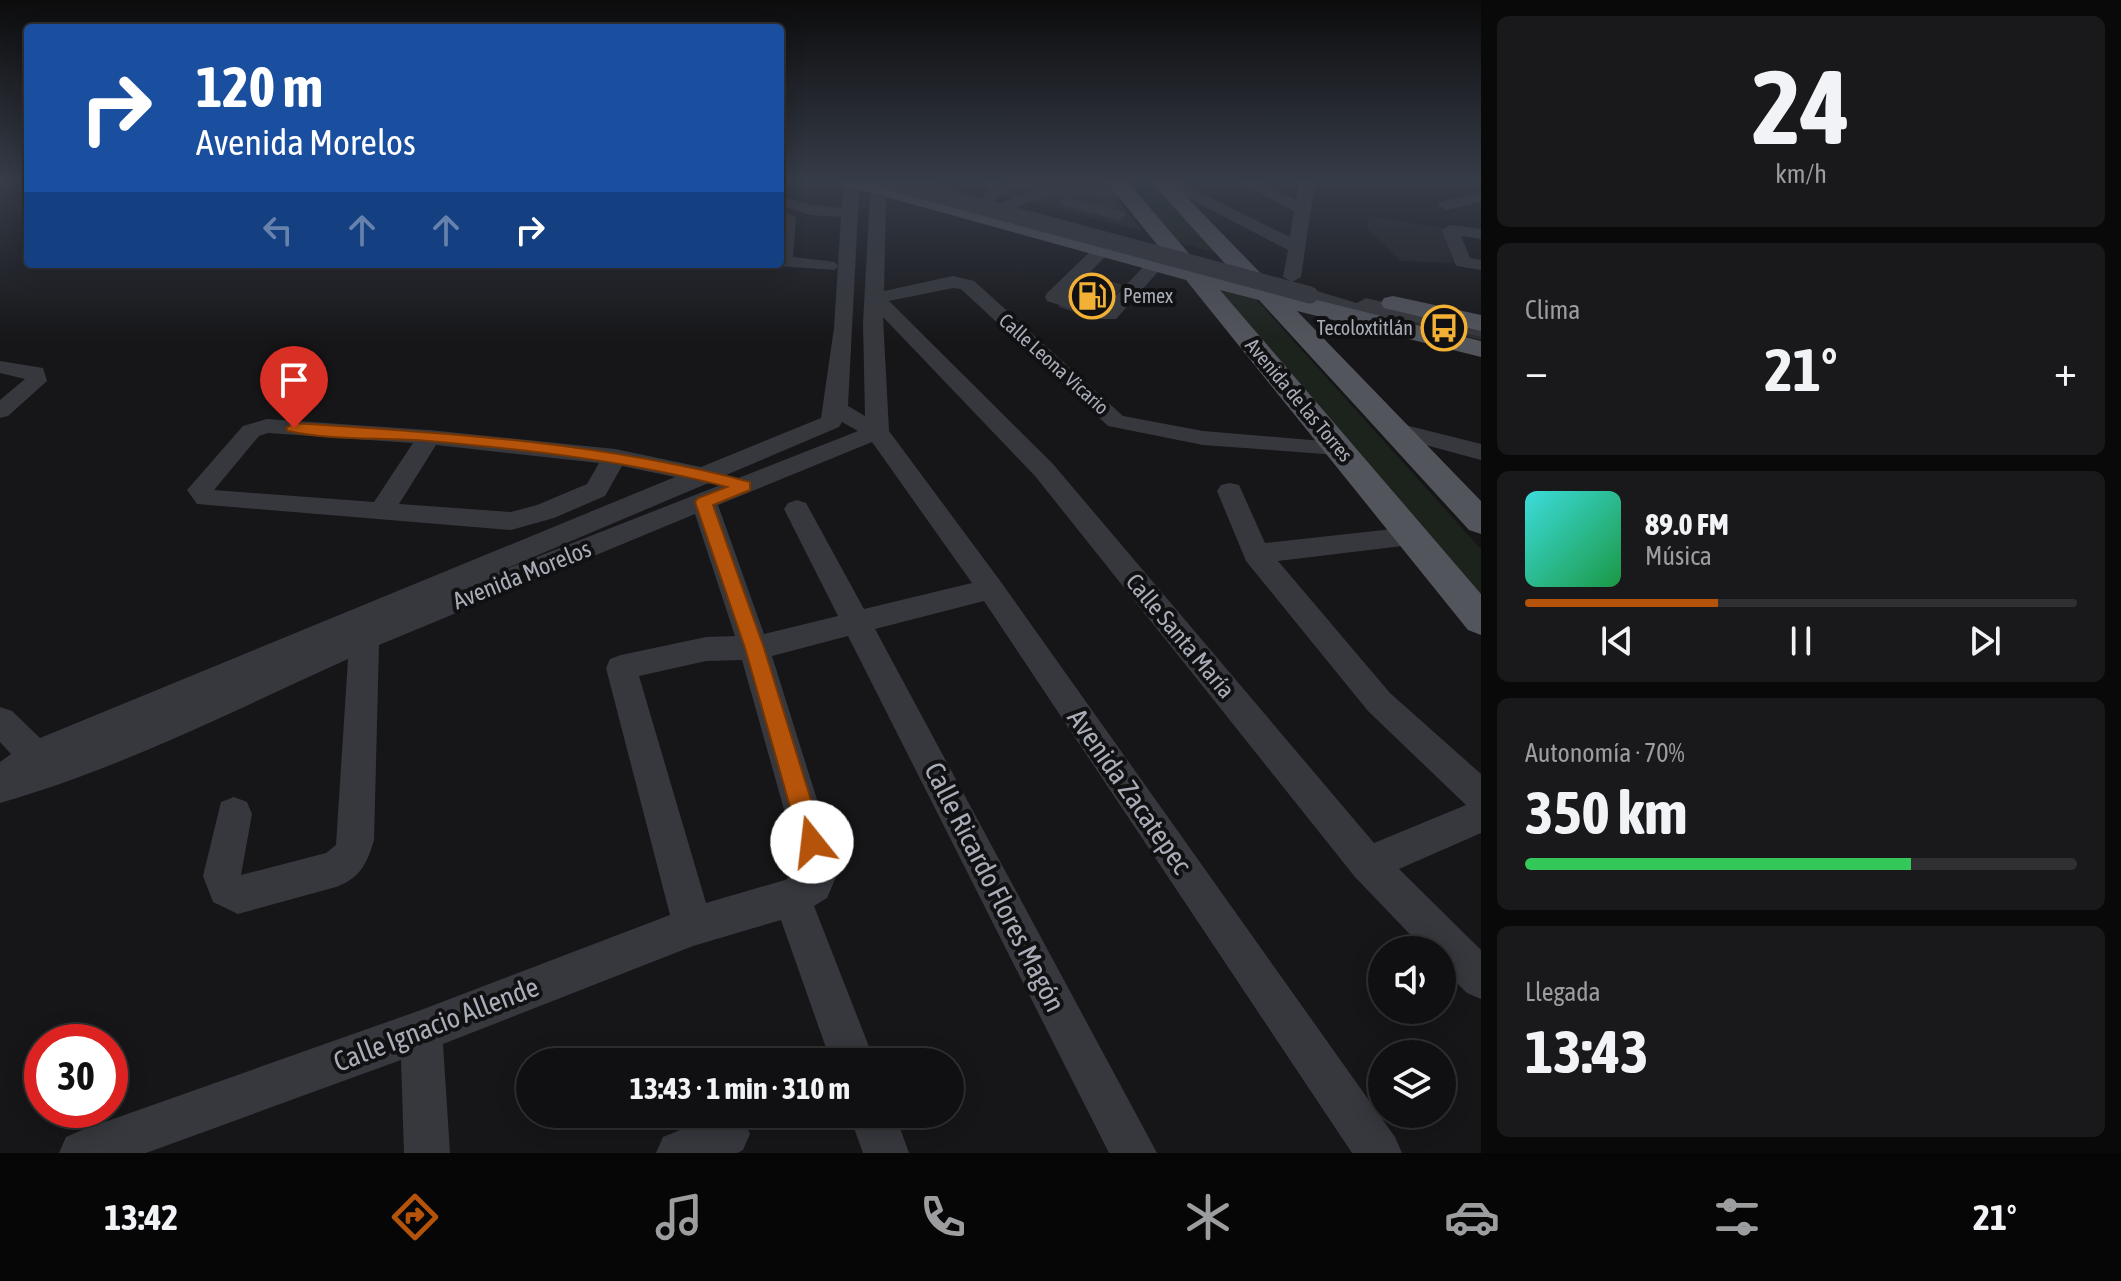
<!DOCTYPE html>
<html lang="es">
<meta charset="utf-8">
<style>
:root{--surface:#101012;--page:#19191b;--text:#f1f3f6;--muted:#9c9d9f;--line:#303032;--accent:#b45309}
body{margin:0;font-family:"Asap Condensed",sans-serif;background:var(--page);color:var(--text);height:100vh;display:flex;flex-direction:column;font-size:30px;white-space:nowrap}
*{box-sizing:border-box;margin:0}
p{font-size:26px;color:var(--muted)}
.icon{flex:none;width:44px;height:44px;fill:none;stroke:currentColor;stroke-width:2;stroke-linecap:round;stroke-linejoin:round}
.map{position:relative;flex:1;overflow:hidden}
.panel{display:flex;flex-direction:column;gap:16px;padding:16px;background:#09090a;width:640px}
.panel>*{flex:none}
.top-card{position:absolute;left:24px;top:24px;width:760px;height:244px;border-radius:8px;box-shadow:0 4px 20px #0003,0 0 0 2px var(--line);background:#1a4fa0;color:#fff;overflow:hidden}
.tools{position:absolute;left:1368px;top:936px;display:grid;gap:16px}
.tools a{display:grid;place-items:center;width:88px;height:88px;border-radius:50%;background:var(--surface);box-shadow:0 4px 20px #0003,0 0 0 2px var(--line);font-size:40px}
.speed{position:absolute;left:24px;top:1024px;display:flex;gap:16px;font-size:40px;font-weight:700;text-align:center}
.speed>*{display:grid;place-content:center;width:104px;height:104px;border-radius:50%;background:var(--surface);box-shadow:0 4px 20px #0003,0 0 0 2px var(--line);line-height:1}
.speed .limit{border:12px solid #d22;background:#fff;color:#111}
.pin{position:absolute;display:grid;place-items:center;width:68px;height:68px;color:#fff;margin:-82px -34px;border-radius:50% 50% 50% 0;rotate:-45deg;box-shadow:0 0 8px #0007}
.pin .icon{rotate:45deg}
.me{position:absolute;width:88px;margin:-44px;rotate:344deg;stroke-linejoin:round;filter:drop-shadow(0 0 6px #0008)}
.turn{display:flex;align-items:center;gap:28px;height:168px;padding:0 40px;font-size:36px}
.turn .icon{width:104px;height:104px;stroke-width:2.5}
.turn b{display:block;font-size:56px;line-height:68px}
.lanes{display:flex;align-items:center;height:76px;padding:0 40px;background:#0003;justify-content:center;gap:40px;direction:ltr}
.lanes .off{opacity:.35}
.big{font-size:60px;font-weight:700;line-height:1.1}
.panel .card{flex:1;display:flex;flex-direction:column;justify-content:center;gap:12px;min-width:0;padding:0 28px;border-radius:12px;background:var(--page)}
.panel .dial{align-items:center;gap:0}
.dial b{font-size:104px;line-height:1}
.song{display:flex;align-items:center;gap:24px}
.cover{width:96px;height:96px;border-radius:12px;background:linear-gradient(135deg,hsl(180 70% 55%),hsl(140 70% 35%))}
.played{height:8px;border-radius:4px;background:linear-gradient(90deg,var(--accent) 35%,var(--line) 35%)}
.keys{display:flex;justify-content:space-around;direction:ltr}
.heat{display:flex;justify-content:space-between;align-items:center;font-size:44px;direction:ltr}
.charge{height:12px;border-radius:6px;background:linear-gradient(90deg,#34c759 70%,var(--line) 0)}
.trip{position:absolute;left:516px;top:1048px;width:448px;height:80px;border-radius:40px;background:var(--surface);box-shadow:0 4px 20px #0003,0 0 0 2px var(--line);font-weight:700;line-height:80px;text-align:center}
.tab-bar{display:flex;height:128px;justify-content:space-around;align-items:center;background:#060607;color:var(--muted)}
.tab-bar .icon{width:56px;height:56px}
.tab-bar .selected{color:var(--accent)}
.tab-bar b{font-size:36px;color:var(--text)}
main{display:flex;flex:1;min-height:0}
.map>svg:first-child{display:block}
.built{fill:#222225}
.green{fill:#1c231d}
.building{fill:#29292c;stroke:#303034;stroke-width:2}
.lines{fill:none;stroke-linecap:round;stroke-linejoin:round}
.minor{fill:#37383d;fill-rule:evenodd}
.major{fill:#53555c;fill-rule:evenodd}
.minor-bridge{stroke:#37383d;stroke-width:17}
.route{fill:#b45309;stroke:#753606;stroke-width:2}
.labels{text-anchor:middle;stroke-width:8;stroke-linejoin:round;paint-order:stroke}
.far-poi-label{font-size:20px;fill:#a8adb8;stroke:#111113;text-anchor:start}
.far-street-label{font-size:20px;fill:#a8adb8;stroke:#111113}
.street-label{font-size:24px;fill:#a8adb8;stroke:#111113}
.near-street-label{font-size:28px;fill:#a8adb8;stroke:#111113}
</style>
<main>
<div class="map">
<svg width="1481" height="1153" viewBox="0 0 1481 1153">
<rect width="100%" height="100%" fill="#161618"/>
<g class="built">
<path d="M 949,181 L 1103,181 L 1143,231 Z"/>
<path d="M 1368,216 L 1443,228 L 1453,263 L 1401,261 L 1368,229 Z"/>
</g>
<g class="green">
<path d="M 1124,181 L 1155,181 L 1224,255 L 1177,242 Z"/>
<path d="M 1214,286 L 1255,298 L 1481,549 L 1481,598 Z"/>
</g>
<g class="building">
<path d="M 1091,198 L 1110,198 L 1118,207 L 1099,207 Z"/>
<path d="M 1091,277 L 1122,286 L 1093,317 L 1060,306 Z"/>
<path d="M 1367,307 L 1481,334 L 1481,339 L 1366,311 Z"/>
</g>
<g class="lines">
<g class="minor">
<path d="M 854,181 L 866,181 L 868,184 L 859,192 L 848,406 L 865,416 L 863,323 L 870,196 L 886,186 L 894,191 L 886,198 L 884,291 L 953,276 L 974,281 L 1123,416 L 1203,431 L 1346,443 L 1350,448 L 1346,453 L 1338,455 L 1203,445 L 1108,426 L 961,289 L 953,288 L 889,301 L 1053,464 L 1374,843 L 1466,805 L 1368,711 L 1246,561 L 1217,491 L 1221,485 L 1230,483 L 1239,485 L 1265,543 L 1411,527 L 1420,529 L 1424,536 L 1420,543 L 1411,545 L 1278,561 L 1390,693 L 1481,774 L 1481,833 L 1399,869 L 1481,950 L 1481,999 L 1467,993 L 1442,968 L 1442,950 L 1425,950 L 1355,877 L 1035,476 L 883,317 L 889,431 L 1001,582 L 1395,1137 L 1402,1153 L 1352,1153 L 984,601 L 875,629 L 1157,1153 L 1109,1153 L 848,636 L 772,656 L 839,870 L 827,898 L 814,906 L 875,1062 L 831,1062 L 781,920 L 693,946 L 443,1044 L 450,1153 L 404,1153 L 401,1060 L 146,1153 L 59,1153 L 66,1137 L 82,1130 L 421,1010 L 670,915 L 606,668 L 610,659 L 621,655 L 706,637 L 735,636 L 695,514 L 379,645 L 374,840 C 367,864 360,878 336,887 L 238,914 L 213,902 L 203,876 L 221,802 L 234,797 L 247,802 L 252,814 L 241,875 L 326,853 L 336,845 L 348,659 C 233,711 122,768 0,803 L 0,762 L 11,754 L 0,742 L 0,707 L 12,711 L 40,738 L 675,477 L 622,466 L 605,496 L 554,518 L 511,530 L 197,504 L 187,490 L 243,426 L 267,419 L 429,430 L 615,449 L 701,467 L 821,418 L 834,328 L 841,217 L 811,215 L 780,206 L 780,196 L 812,205 L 842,208 L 843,190 ZM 842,422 L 858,431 L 491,575 L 706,484 L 717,482 L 719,478 L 839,427 ZM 268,433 L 413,443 L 374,502 L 214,490 L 259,436 ZM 872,442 L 972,583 L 864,609 L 806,503 L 797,500 L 788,503 L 784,509 L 838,616 L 764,634 L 718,505 ZM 436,445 L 599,463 L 587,484 L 537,505 L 511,512 L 399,504 ZM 742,660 L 801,870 L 785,880 L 706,903 L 639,676 L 706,661 Z"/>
<path d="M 920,181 L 936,181 L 938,183 L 930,188 Z"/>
<path d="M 982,181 L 999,181 L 1007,190 L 995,201 L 983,201 L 981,198 L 990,190 Z"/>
<path d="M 1156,181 L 1176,181 L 1290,237 L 1294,211 L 1237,181 L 1257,181 L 1296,200 L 1299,181 L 1315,181 L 1301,277 L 1292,282 L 1283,277 L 1288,250 Z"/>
<path d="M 1070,187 L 1124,187 L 1132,192 L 1124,197 C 1093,197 1059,193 1029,202 C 1015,207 1004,219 990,223 L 982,218 C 1003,194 1040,189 1070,187 Z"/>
<path d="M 1481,192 L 1481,202 L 1446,210 L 1438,205 L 1440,202 Z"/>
<path d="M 1068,197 L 1124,212 L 1126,215 L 1118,220 L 1062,205 L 1060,202 Z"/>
<path d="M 780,209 L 796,217 L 793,257 L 835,262 L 838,266 L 835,270 L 778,266 Z"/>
<path d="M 1450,225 L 1481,229 L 1481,239 L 1461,236 L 1470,258 L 1481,260 L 1481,270 L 1457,266 L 1454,262 L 1442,230 Z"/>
<path d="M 1103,244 L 1109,245 L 1112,249 L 1109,253 L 1067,295 L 1105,307 L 1150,260 L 1156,259 L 1165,264 L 1116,319 L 1102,319 L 1047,301 L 1045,297 L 1047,293 L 1097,245 Z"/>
<path d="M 1310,289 L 1357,303 L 1366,298 L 1481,325 L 1481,337 L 1391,316 L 1389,321 L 1375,321 L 1303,299 L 1301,295 Z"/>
<path d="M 0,361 L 43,368 L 47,381 L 8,416 L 0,418 L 0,400 L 25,379 L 0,373 Z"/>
<path d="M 1393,422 L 1481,444 L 1481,460 L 1385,434 L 1381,429 L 1385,424 Z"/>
<path d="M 719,1114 L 743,1118 L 750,1134 L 743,1150 L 737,1153 L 656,1153 L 663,1137 Z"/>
<path d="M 849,1114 L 895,1114 L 909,1153 L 863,1153 Z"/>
</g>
<g class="major">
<path d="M 840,181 L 872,181 L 1171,262 L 1106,181 L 1127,181 L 1203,270 L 1240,280 L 1150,181 L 1171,181 L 1277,290 L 1481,341 L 1481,357 L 1297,311 L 1481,501 L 1481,534 L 1469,530 L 1259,300 L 1220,290 L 1481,594 L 1481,635 L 1468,630 L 1186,280 L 843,185 Z"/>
<path d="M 1393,296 L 1481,315 L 1481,331 L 1384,308 L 1381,303 L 1384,298 Z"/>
</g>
<path class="minor-bridge" d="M 886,181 L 1310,295"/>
</g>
<linearGradient id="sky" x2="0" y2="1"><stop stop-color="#0c0c0d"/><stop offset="0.53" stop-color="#363c48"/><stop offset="1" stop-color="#363c48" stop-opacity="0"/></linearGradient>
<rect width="1481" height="342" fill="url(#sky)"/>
<path class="route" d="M 294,423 C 447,433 601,442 750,482 L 750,490 L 713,505 L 764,648 L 824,842 L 820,850 L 812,854 L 803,850 L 800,842 L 745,648 L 695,502 L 698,498 L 727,487 C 630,461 529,450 429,441 C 383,437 333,441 288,431 L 286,428 Z"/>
<defs>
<g id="fuel-ring" transform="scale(2.3)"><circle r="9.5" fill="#111113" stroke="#f2b134" stroke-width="1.5"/><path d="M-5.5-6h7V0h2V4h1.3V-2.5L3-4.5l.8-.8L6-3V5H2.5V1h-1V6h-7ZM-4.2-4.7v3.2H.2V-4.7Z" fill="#f2b134"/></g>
<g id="bus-ring" transform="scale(2.3)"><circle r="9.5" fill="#111113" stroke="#f2b134" stroke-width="1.5"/><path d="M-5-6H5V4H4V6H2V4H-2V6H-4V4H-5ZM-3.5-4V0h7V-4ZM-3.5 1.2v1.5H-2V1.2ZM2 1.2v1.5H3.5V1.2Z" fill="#f2b134"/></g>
</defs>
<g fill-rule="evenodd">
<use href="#fuel-ring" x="1092" y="296"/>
<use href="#bus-ring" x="1444" y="328"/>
</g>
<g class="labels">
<g class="far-poi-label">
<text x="1123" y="303">Pemex</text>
<text x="1413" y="335" text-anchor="end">Tecoloxtitlán</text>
</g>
<g class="far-street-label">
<text transform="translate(1054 364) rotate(42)" y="7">Calle Leona Vicario</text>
<text transform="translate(1299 400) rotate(50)" y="7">Avenida de las Torres</text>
</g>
<g class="street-label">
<text transform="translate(522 575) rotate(-22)" y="8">Avenida Morelos</text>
<text transform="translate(1180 636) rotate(50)" y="8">Calle Santa María</text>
</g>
<g class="near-street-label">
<text transform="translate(1130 791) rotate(55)" y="10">Avenida Zacatepec</text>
<text transform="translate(995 887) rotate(63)" y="10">Calle Ricardo Flores Magón</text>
<text transform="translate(436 1024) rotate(-21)" y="10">Calle Ignacio Allende</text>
</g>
</g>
</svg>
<div class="tools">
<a><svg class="icon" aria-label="sound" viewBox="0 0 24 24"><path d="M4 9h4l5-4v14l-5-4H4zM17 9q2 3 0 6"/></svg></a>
<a><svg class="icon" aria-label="layers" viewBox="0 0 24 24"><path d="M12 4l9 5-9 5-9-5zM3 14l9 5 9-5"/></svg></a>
</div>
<div class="speed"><div class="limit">30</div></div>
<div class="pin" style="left:294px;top:428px;background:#d93025"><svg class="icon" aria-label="arrive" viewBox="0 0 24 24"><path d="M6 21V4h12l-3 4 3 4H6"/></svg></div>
<svg class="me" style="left:812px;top:842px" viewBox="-20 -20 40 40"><circle r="19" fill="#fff"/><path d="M0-13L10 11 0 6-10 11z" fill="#b45309"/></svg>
<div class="trip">13:43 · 1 min · 310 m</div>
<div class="top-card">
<div class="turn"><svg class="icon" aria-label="right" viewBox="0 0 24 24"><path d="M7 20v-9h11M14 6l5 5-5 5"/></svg><div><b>120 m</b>Avenida Morelos</div></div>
<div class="lanes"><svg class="icon off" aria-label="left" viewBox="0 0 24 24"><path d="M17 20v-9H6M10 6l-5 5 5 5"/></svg><svg class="icon off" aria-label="ahead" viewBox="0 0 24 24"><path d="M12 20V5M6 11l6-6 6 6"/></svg><svg class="icon off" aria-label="ahead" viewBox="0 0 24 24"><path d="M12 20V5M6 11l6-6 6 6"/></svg><svg class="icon" aria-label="right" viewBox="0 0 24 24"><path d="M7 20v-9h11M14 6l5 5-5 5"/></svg></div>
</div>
</div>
<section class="panel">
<div class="card dial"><b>24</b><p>km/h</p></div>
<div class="card"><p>Clima</p>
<div class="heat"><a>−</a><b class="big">21°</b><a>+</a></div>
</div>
<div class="card">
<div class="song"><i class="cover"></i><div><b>89.0 FM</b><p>Música</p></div></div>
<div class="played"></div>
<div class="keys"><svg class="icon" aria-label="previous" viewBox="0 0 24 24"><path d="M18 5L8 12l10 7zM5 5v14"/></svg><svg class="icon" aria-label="pause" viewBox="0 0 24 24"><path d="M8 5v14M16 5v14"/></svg><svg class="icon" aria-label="next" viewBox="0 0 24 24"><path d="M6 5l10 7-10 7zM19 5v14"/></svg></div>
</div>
<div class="card"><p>Autonomía · 70%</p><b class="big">350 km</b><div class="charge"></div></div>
<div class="card"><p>Llegada</p><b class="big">13:43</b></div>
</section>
</main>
<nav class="tab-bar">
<b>13:42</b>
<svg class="icon selected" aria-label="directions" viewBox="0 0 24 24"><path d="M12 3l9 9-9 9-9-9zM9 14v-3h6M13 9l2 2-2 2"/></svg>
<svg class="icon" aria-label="music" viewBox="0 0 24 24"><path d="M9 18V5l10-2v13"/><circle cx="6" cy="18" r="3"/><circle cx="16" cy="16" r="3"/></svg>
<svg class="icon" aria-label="phone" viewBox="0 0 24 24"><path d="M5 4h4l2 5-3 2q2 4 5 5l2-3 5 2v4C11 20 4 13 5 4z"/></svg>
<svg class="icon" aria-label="climate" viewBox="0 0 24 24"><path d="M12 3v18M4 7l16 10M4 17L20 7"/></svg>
<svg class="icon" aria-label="car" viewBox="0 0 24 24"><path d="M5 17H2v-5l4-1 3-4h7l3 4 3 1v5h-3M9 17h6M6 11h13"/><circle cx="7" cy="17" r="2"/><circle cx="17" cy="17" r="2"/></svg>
<svg class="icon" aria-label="filters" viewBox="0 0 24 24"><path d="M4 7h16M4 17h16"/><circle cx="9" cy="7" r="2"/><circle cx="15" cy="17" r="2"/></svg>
<b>21°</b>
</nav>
